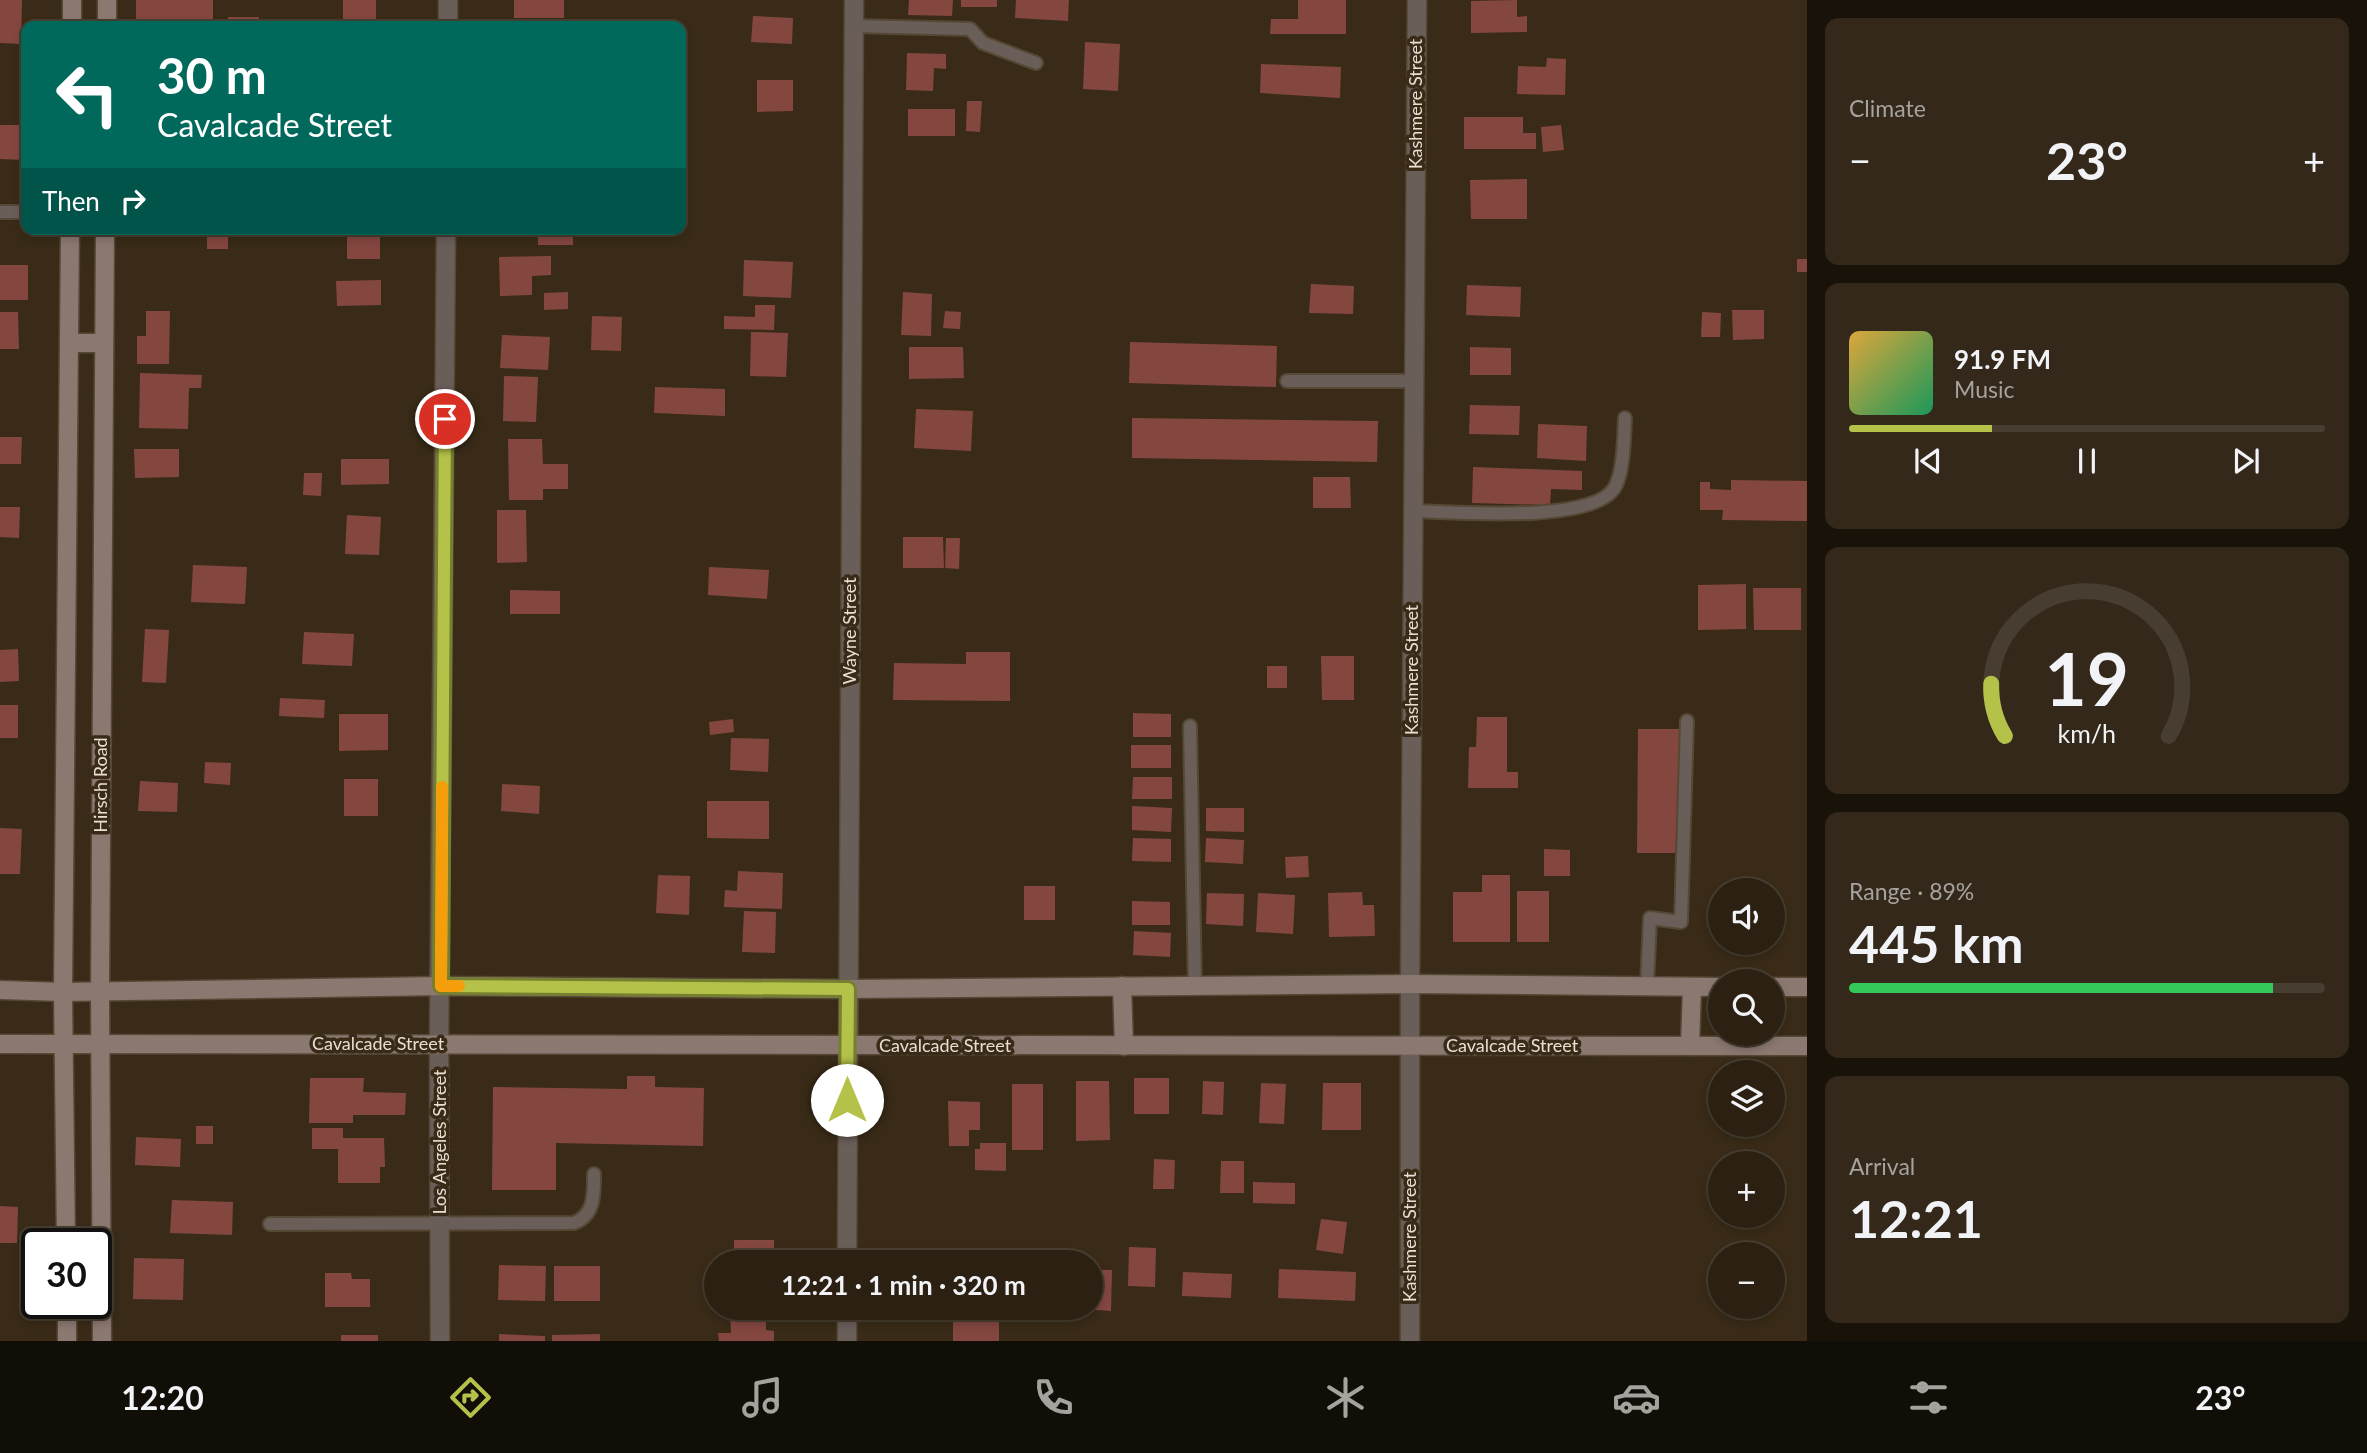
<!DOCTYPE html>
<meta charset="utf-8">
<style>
:root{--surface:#2b2011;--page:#33281a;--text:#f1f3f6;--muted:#a6a39f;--line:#473e31;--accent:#b5c249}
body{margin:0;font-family:Lato,sans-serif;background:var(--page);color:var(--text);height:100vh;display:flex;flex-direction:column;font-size:26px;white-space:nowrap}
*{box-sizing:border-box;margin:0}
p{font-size:23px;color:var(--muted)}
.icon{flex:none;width:38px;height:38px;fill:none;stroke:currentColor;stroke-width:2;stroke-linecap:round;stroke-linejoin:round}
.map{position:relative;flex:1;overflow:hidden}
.sheet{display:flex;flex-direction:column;gap:18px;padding:18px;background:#181209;width:560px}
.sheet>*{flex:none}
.guide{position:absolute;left:21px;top:21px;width:665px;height:214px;border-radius:14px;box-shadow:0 4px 10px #0003,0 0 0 2px var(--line);background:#00695c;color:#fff;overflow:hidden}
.controls{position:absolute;left:1708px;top:878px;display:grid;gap:14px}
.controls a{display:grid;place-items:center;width:77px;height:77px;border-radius:50%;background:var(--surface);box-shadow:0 4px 10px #0003,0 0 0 2px var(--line);font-size:35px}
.speed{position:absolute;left:21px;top:1228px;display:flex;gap:14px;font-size:35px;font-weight:700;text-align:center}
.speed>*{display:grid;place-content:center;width:91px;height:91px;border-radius:50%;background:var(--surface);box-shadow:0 4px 10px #0003,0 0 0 2px var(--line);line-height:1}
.speed .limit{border:4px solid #111;border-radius:10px;background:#fff;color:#111}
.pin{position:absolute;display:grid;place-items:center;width:60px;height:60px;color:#fff;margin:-30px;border:4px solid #fff;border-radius:50%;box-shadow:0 2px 7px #0007}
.me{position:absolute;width:77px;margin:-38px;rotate:0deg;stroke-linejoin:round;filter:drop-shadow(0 0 5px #0008)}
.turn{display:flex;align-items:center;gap:24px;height:147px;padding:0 21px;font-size:32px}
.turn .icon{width:91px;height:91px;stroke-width:2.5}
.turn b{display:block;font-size:49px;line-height:60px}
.then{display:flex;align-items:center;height:66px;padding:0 21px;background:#0003;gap:14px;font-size:26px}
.big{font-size:52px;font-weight:700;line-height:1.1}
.sheet .tile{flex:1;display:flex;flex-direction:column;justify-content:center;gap:10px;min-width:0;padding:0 24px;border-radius:14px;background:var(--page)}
.sheet .dial{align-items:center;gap:0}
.dial svg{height:182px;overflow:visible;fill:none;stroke:var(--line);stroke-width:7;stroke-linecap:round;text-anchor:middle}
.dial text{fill:var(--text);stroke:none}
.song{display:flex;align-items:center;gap:21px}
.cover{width:84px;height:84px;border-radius:10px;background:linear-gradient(135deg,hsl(40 70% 55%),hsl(150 70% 35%))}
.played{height:7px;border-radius:4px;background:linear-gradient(90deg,var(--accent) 30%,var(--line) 30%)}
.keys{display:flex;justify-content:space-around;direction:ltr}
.heat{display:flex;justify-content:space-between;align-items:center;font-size:38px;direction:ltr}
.charge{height:10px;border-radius:5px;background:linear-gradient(90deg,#34c759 89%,var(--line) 0)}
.trip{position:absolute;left:704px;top:1250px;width:399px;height:70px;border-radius:35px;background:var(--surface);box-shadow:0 4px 10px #0003,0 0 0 2px var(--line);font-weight:700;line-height:70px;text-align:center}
.tabs{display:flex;height:112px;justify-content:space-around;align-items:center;background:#110d07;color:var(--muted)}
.tabs .icon{width:49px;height:49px}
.tabs .active{color:var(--accent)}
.tabs b{font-size:32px;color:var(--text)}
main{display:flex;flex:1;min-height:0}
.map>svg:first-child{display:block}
.building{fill:#844740}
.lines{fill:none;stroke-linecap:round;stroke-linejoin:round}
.service-casing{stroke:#554835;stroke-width:16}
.minor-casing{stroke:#554835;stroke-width:21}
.secondary-casing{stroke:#554835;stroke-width:21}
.service{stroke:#6a5e59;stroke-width:12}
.minor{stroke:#6a5e59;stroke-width:18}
.secondary{stroke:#8b7871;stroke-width:18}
.route-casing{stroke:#767e2f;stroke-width:18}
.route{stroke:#b5c249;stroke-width:12}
.slow{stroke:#f59e0b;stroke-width:12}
.labels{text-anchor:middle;stroke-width:7;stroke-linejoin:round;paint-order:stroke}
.street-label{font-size:18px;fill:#e8dfd3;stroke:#392b17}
</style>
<main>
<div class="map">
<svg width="1807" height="1341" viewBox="0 0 1807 1341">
<rect width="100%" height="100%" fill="#392b17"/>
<g class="building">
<path d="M 0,0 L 22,0 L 21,44 L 0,43 Z"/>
<path d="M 136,0 L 213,0 L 213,21 L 173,21 L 173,26 L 136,26 Z"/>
<rect x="343" y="0" width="33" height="26"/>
<rect x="514" y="0" width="50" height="18"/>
<path d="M 909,0 L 953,0 L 952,16 L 908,15 Z"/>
<rect x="961" y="0" width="36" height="7"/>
<path d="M 1016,0 L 1069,0 L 1068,21 L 1015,18 Z"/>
<path d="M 1298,0 L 1346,0 L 1346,34 L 1270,34 L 1271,19 L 1298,19 Z"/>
<path d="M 1517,0 L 1517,17 L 1527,16 L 1527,32 L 1471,33 L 1471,1 Z"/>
<path d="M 753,16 L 793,18 L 792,44 L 751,42 Z"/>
<rect x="228" y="17" width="31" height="9"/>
<path d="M 1085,42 L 1120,44 L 1118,91 L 1083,89 Z"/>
<path d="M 907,53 L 946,54 L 946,69 L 934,68 L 933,91 L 906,90 Z"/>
<path d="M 1547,58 L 1566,59 L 1565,95 L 1517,94 L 1518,66 L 1546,67 Z"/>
<path d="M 1261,64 L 1341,67 L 1340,98 L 1260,93 Z"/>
<path d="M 757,80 L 793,80 L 793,111 L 757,112 Z"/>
<path d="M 967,101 L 982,101 L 980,132 L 966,131 Z"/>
<rect x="908" y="109" width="47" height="27"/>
<path d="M 1464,117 L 1523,117 L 1523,133 L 1536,133 L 1536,149 L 1464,149 Z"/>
<path d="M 0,125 L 26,125 L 26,160 L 0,159 Z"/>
<path d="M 1561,125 L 1564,150 L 1543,152 L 1541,127 Z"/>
<path d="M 1527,179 L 1527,219 L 1471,219 L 1470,180 Z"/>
<path d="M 144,229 L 188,229 L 188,234 L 144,235 Z"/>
<rect x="207" y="229" width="21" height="20"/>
<rect x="347" y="229" width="33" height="30"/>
<rect x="538" y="229" width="35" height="16"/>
<path d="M 551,256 L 551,275 L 532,276 L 532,295 L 500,296 L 499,257 Z"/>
<rect x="1797" y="259" width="10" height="13"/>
<path d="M 744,260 L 793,262 L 791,298 L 743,296 Z"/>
<rect x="0" y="265" width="28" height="35"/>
<path d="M 381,280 L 381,305 L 337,306 L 336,281 Z"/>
<path d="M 1311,284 L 1354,286 L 1353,314 L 1309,313 Z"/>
<path d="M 1467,285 L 1521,287 L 1520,317 L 1466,315 Z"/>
<path d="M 568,292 L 568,309 L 544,310 L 544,293 Z"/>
<path d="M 903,292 L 932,294 L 931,336 L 901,335 Z"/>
<path d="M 755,305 L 775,305 L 774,330 L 724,329 L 724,316 L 755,317 Z"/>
<path d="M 1732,310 L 1764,310 L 1764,339 L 1733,340 Z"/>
<path d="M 146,311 L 170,311 L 169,364 L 137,364 L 137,336 L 146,336 Z"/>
<path d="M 945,311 L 961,312 L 960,329 L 943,328 Z"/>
<path d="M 0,312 L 18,312 L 19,349 L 0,349 Z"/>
<path d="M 1702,312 L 1721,313 L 1720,337 L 1701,337 Z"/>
<path d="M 592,316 L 622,317 L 621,351 L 591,350 Z"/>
<path d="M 751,332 L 788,333 L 786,377 L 750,376 Z"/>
<path d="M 502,335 L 550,337 L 548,370 L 500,368 Z"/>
<path d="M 1130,342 L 1277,346 L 1276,387 L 1129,383 Z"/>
<path d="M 909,347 L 963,347 L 964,378 L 909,379 Z"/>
<path d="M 1470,347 L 1511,348 L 1511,375 L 1470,375 Z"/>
<path d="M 140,373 L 202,375 L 201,388 L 189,388 L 188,429 L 139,428 Z"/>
<path d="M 504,376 L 538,377 L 536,422 L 503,421 Z"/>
<path d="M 655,387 L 725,389 L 725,416 L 654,413 Z"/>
<path d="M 1470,405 L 1520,406 L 1519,435 L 1469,434 Z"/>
<path d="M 916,409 L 973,411 L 971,451 L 914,448 Z"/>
<path d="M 1132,418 L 1378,421 L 1377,462 L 1132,458 Z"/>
<path d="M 1538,424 L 1587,426 L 1586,461 L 1537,458 Z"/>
<path d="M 0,437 L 22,437 L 21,464 L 0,464 Z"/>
<path d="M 508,439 L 542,439 L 543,464 L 568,464 L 568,489 L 543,489 L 543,500 L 509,500 Z"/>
<path d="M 134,449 L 179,449 L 179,477 L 135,478 Z"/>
<path d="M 341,459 L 389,459 L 389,484 L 341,485 Z"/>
<path d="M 1473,467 L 1582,471 L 1582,490 L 1551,489 L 1550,505 L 1472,503 Z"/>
<path d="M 304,473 L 322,473 L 321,496 L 303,495 Z"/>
<path d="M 1313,477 L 1350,477 L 1351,508 L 1313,508 Z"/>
<path d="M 1731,480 L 1807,481 L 1807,521 L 1722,520 L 1723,510 L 1700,510 L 1700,482 L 1710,482 L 1710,489 L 1731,490 Z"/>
<path d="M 0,507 L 20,507 L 19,538 L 0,537 Z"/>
<path d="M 497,510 L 526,510 L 527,562 L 497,563 Z"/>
<path d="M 347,515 L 381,517 L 379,555 L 345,554 Z"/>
<path d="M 903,537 L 943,537 L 944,568 L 903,568 Z"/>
<path d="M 946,538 L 960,538 L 959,569 L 945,568 Z"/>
<path d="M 193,565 L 247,567 L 245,604 L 191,602 Z"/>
<path d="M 709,567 L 769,570 L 767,599 L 708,595 Z"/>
<path d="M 1746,584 L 1746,629 L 1698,630 L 1698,585 Z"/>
<path d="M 1753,588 L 1801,588 L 1801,630 L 1754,630 Z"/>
<path d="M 510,590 L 560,591 L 560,614 L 510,614 Z"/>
<path d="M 145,629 L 169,630 L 166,683 L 142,682 Z"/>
<path d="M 304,632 L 354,634 L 352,666 L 302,664 Z"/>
<path d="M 18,649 L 19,681 L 0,682 L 0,650 Z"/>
<path d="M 966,652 L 1010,652 L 1010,701 L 893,700 L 894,663 L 966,664 Z"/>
<path d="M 1321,656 L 1354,656 L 1354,700 L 1322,700 Z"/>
<rect x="1267" y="666" width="20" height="22"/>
<path d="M 280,698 L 325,700 L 324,718 L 279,716 Z"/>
<rect x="0" y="705" width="18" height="33"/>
<path d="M 1133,713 L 1171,714 L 1171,737 L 1133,737 Z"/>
<path d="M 339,714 L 388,714 L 388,750 L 339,751 Z"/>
<path d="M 1477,717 L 1507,717 L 1507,772 L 1518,772 L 1518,788 L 1468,788 L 1469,747 L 1476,747 Z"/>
<path d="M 733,719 L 734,732 L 710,735 L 709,722 Z"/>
<path d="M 1638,729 L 1679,729 L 1679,853 L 1637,853 Z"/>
<path d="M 731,738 L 769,739 L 768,772 L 730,770 Z"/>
<rect x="1131" y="745" width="40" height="23"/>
<path d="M 205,762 L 231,763 L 230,785 L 204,783 Z"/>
<path d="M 1133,777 L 1172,777 L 1172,799 L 1132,799 Z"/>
<rect x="344" y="779" width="34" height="37"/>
<path d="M 140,781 L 178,783 L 177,812 L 138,811 Z"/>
<path d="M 502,784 L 540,786 L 539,814 L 501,811 Z"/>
<path d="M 707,801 L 769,801 L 769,839 L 707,838 Z"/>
<path d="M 1132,806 L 1172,808 L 1171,832 L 1132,830 Z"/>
<path d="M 1206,808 L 1244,808 L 1244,832 L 1206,831 Z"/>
<path d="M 0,828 L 22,829 L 20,874 L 0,874 Z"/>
<path d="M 1133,838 L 1171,839 L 1171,862 L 1132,861 Z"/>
<path d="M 1206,838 L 1244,840 L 1243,864 L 1205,862 Z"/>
<path d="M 1544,849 L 1570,850 L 1570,876 L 1544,876 Z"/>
<path d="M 1308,856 L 1309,877 L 1286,878 L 1285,857 Z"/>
<path d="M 738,871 L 783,873 L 782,909 L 724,907 L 725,890 L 737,891 Z"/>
<path d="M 658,875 L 690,876 L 689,915 L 656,913 Z"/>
<path d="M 1482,875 L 1510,875 L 1510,942 L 1453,942 L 1453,892 L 1482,892 Z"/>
<rect x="1024" y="886" width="31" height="34"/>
<rect x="1517" y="891" width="32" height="51"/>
<path d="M 1362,892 L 1363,905 L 1374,905 L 1375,936 L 1329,937 L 1328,893 Z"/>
<path d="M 1207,893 L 1244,894 L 1243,926 L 1206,924 Z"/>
<path d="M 1258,893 L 1295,895 L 1293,934 L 1256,932 Z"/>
<path d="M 1132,901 L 1170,902 L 1170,925 L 1132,925 Z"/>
<path d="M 744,911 L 776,912 L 775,953 L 742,952 Z"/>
<path d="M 1134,931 L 1171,933 L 1170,957 L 1133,955 Z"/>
<path d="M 627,1076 L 655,1076 L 655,1087 L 704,1088 L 703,1146 L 556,1143 L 556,1190 L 492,1190 L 493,1087 L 627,1089 Z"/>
<path d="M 310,1078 L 364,1078 L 363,1092 L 406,1093 L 405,1115 L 353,1115 L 353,1123 L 309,1123 Z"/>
<rect x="1134" y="1078" width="35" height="36"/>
<path d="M 1076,1081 L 1109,1081 L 1110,1140 L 1076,1141 Z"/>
<path d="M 1203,1081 L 1224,1082 L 1223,1115 L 1202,1114 Z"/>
<path d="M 1261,1083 L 1286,1084 L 1284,1124 L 1259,1123 Z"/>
<path d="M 1323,1083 L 1361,1083 L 1361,1130 L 1322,1130 Z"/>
<rect x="1012" y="1084" width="31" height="66"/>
<path d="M 948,1101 L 980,1102 L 980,1130 L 969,1130 L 969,1146 L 949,1146 Z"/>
<rect x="196" y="1126" width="17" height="18"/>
<path d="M 312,1128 L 343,1128 L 343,1138 L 384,1138 L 385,1167 L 380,1167 L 380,1183 L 338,1183 L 338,1149 L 312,1149 Z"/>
<path d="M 136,1137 L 181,1139 L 180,1167 L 135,1165 Z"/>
<path d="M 980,1143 L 1006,1143 L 1006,1171 L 975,1170 L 975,1149 L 980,1149 Z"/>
<path d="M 1154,1159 L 1175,1160 L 1174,1189 L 1153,1189 Z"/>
<path d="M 1221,1161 L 1244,1161 L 1244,1193 L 1220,1193 Z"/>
<path d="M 1253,1182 L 1295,1183 L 1295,1204 L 1253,1203 Z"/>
<path d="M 172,1200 L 233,1202 L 232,1235 L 170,1233 Z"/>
<path d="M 0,1206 L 18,1207 L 17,1243 L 0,1243 Z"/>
<path d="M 1321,1219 L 1347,1222 L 1343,1254 L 1316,1250 Z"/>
<rect x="734" y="1240" width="40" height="22"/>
<path d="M 1129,1247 L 1156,1248 L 1155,1287 L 1128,1286 Z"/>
<rect x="944" y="1254" width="30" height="8"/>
<path d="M 134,1258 L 184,1259 L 183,1300 L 133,1299 Z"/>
<path d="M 499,1265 L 546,1266 L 545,1301 L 498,1300 Z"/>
<rect x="554" y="1266" width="46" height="35"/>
<path d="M 1279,1269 L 1356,1272 L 1355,1301 L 1278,1298 Z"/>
<path d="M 1097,1270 L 1112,1270 L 1111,1311 L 1096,1310 Z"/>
<path d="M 1183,1272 L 1232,1274 L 1231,1298 L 1182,1296 Z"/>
<path d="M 325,1273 L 351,1273 L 352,1279 L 370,1279 L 370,1307 L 325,1307 Z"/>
<path d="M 730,1311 L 766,1311 L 766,1330 L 774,1331 L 774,1341 L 719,1341 L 718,1333 L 731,1333 Z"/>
<rect x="953" y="1316" width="46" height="25"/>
<path d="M 499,1334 L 545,1336 L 545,1341 L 499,1341 Z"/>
<path d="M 600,1334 L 600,1341 L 552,1341 L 552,1335 Z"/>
<rect x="341" y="1335" width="37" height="6"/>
</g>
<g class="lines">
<g class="service-casing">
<g id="service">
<path d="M 854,26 L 970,29 L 983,43 L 1036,63"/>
<path d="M 0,212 L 26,212"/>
<path d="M 1287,381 L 1414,381"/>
<path d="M 1413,511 C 1453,512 1595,524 1615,487 C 1624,471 1624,437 1625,418"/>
<path d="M 1190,726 L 1195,986"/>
<path d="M 1647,986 L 1650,918 L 1681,922 L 1687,721"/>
<path d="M 270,1224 L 574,1223 C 595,1215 594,1194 594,1174"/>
</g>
</g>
<g class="minor-casing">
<g id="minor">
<path d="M 448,26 L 448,0"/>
<path d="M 847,1262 L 854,0"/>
<path d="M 440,1341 L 439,1043 L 446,229"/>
<path d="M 847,1341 L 847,1307"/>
<path d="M 1410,1341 L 1410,984 L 1417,0"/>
</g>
</g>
<g class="secondary-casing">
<g id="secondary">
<path d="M 72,26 L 72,0"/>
<path d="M 107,26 L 107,0"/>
<path d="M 69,343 L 104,343"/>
<path d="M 1122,986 L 1124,1046"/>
<path d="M 1773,987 L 1807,987"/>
<path d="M 0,990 L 63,992 L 441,986 L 847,989 L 1410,984 L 1720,987"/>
<path d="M 0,1044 L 1807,1046"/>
<path d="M 1690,1046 L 1692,987"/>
<path d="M 66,1244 L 63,992 L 70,229"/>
<path d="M 67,1304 L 67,1341"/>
<path d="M 102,1341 L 100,991 L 105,229"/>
</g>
</g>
<use href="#service" class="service"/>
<use href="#minor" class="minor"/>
<use href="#secondary" class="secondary"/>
</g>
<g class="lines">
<g class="route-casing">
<path id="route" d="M 445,419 L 441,986 L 848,989 L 847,1100"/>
</g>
<use href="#route" class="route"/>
<path class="slow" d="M 442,787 L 441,986 L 459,986"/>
</g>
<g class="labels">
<g class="street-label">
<text transform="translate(1416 104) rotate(-90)" y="6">Kashmere Street</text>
<text transform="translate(850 631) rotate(-90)" y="6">Wayne Street</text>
<text transform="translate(1412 670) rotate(-90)" y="6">Kashmere Street</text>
<text transform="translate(101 785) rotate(-90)" y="6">Hirsch Road</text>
<text x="378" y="1050">Cavalcade Street</text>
<text x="945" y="1052">Cavalcade Street</text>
<text x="1512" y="1052">Cavalcade Street</text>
<text transform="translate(440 1142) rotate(-90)" y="6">Los Angeles Street</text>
<text transform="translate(1410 1237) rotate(-90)" y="6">Kashmere Street</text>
</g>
</g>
</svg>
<div class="controls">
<a><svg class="icon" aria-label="sound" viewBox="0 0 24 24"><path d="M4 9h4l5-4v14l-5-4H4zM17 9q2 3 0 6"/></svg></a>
<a><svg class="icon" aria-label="search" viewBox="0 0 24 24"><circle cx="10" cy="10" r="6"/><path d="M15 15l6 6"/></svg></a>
<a><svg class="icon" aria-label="layers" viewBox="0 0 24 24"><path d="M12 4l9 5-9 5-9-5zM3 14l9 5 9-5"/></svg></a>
<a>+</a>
<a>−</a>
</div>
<div class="speed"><div class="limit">30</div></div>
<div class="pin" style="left:445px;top:419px;background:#d93025"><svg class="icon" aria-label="arrive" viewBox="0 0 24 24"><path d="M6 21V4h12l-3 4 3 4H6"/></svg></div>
<svg class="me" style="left:847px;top:1100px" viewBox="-20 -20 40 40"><circle r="19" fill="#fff"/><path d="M0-13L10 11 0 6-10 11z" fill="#b5c249"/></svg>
<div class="trip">12:21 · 1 min · 320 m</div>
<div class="guide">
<div class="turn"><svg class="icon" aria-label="left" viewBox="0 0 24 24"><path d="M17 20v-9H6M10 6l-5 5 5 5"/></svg><div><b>30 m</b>Cavalcade Street</div></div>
<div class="then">Then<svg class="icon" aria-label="right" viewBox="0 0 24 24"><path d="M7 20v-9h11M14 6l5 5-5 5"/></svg></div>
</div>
</div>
<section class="sheet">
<div class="tile"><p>Climate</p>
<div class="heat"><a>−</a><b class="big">23°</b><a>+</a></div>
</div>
<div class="tile">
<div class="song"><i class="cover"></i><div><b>91.9 FM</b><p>Music</p></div></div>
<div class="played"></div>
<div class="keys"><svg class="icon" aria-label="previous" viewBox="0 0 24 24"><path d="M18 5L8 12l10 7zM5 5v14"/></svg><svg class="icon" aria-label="pause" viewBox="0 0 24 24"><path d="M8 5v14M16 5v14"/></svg><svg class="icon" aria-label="next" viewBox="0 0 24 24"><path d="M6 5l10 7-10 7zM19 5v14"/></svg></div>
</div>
<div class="tile dial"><svg viewBox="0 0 100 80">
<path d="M14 69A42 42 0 1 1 86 69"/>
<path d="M14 69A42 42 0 0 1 8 46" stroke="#b5c249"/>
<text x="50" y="56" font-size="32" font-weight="700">19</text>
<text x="50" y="72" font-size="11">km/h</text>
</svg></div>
<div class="tile"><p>Range · 89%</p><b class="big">445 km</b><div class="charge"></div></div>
<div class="tile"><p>Arrival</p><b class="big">12:21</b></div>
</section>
</main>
<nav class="tabs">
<b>12:20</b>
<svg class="icon active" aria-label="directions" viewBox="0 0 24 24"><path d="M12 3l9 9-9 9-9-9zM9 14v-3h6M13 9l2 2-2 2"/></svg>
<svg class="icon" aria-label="music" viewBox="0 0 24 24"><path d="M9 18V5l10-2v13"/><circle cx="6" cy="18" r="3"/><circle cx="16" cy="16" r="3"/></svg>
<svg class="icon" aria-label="phone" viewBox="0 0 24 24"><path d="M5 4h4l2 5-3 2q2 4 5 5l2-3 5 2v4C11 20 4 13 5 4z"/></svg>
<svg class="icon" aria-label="climate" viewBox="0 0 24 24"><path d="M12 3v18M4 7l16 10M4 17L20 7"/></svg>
<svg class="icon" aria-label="car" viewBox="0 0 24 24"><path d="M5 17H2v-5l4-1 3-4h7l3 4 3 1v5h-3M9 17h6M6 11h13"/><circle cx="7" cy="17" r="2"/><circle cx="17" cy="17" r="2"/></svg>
<svg class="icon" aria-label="filters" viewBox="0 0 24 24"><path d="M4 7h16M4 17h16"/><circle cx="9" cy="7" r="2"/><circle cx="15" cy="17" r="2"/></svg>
<b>23°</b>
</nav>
